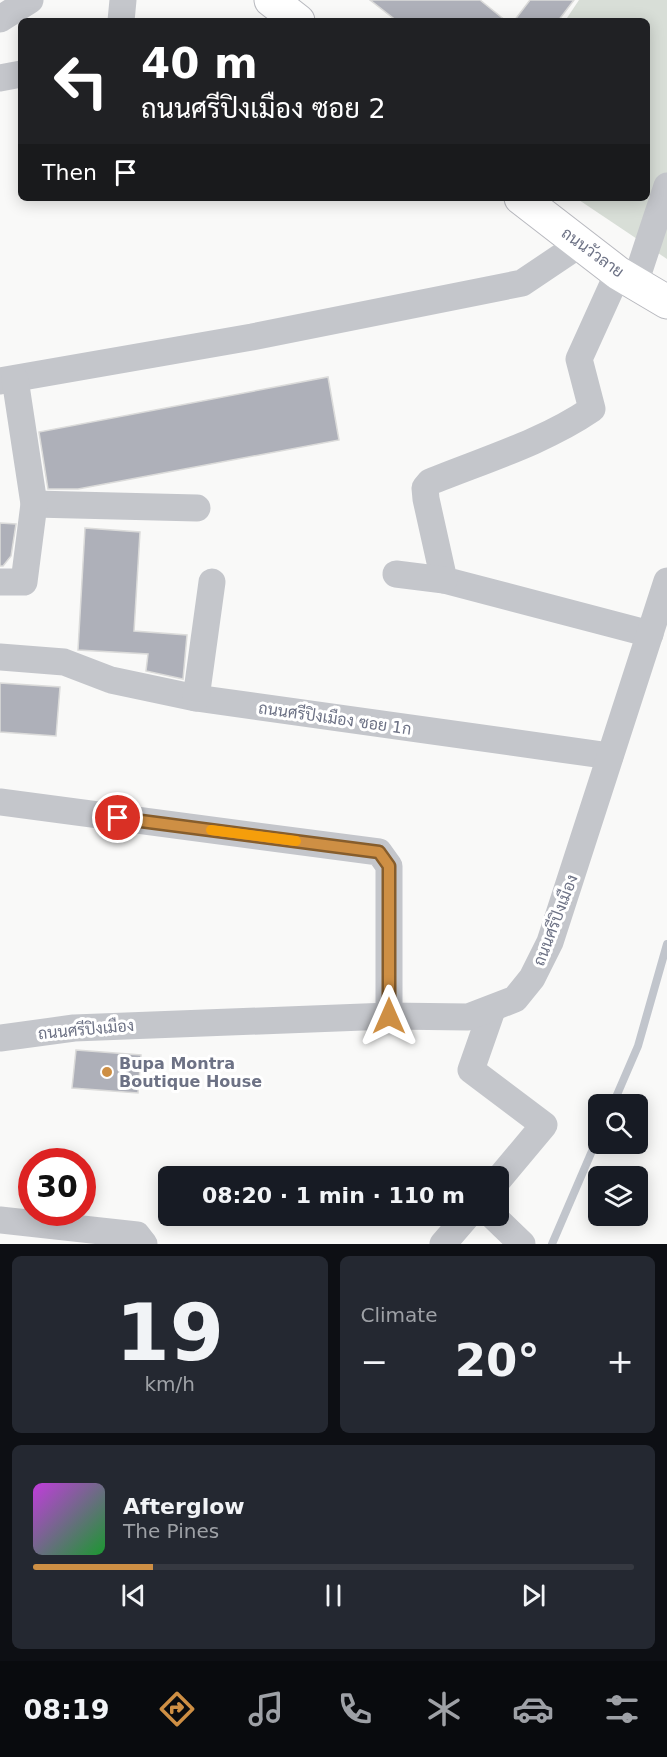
<!DOCTYPE html>
<meta charset="utf-8">
<style>
:root{--surface:#171b24;--page:#242831;--text:#f1f3f6;--muted:#9ea1a6;--line:#363941;--accent:#ce8f44}
body{margin:0;font-family:"DejaVu Sans",Sarabun,sans-serif;background:var(--page);color:var(--text);height:100vh;display:flex;flex-direction:column;font-size:22px;white-space:nowrap}
*{box-sizing:border-box;margin:0}
p{font-size:20px;color:var(--muted)}
.icon{flex:none;width:33px;height:33px;fill:none;stroke:currentColor;stroke-width:2;stroke-linecap:round;stroke-linejoin:round}
.map{position:relative;height:1244px;overflow:hidden}
.side{display:flex;flex-direction:column;gap:12px;padding:12px;background:#0d0f14;flex:1}
.side>*{flex:none}
.banner{position:absolute;left:18px;top:18px;width:632px;height:183px;border-radius:9px;box-shadow:0 3px 15px #0003;background:#202124;color:#fff;overflow:hidden}
.controls{position:absolute;left:588px;top:1094px;display:grid;gap:12px}
.controls a{display:grid;place-items:center;width:60px;height:60px;border-radius:9px;background:var(--surface);box-shadow:0 3px 15px #0003;font-size:30px}
.speed{position:absolute;left:18px;top:1148px;display:flex;gap:12px;font-size:30px;font-weight:700;text-align:center}
.speed>*{display:grid;place-content:center;width:78px;height:78px;border-radius:50%;background:var(--surface);box-shadow:0 3px 15px #0003;line-height:1}
.speed .limit{border:9px solid #d22;background:#fff;color:#111}
.pin{position:absolute;display:grid;place-items:center;width:51px;height:51px;color:#fff;margin:-26px;border:3px solid #fff;border-radius:50%;box-shadow:0 2px 6px #0007}
.me{position:absolute;width:66px;margin:-33px;rotate:0deg;stroke-linejoin:round;filter:drop-shadow(0 0 4px #0008)}
.turn{display:flex;align-items:center;gap:21px;height:126px;padding:0 24px;font-size:27px}
.turn .icon{width:78px;height:78px;stroke-width:2.5}
.turn b{display:block;font-size:42px;line-height:51px}
.then{display:flex;align-items:center;height:57px;padding:0 24px;background:#0003;gap:12px;font-size:22px}
.big{font-size:45px;font-weight:700;line-height:1.1}
.side .card{flex:1;display:flex;flex-direction:column;justify-content:center;gap:9px;min-width:0;padding:0 21px;border-radius:9px;background:var(--page)}
.side .dial{align-items:center;gap:0}
.dial b{font-size:78px;line-height:1}
.song{display:flex;align-items:center;gap:18px}
.cover{width:72px;height:72px;border-radius:9px;background:linear-gradient(135deg,hsl(290 70% 55%),hsl(130 70% 35%))}
.played{height:6px;border-radius:3px;background:linear-gradient(90deg,var(--accent) 20%,var(--line) 20%)}
.keys{display:flex;justify-content:space-around;direction:ltr}
.heat{display:flex;justify-content:space-between;align-items:center;font-size:33px;direction:ltr}
.side .tiles{flex:1;display:grid;gap:12px;grid-template-columns:1fr 1fr}
.card:last-child{grid-column:span 2}
.trip{position:absolute;left:158px;top:1166px;width:351px;height:60px;border-radius:9px;background:var(--surface);box-shadow:0 3px 15px #0003;font-weight:700;line-height:60px;text-align:center}
.tab-bar{display:flex;height:96px;justify-content:space-around;align-items:center;background:#090b0e;color:var(--muted)}
.tab-bar .icon{width:42px;height:42px}
.tab-bar .current{color:var(--accent)}
.tab-bar b{font-size:27px;color:var(--text)}
.map>svg:first-child{display:block}
.green{fill:#d8ded7}
.lines{fill:none;stroke-linecap:round;stroke-linejoin:round}
.stream{stroke:#c1c5cc;stroke-width:8}
.building{fill:#aeb0b9;stroke:#dbdbda;stroke-width:1.5}
.major-casing{stroke:#b8b9bf;stroke-width:35}
.minor{stroke:#c4c6cb;stroke-width:27}
.major{stroke:#fff;stroke-width:33}
.route-casing{stroke:#865d2c;stroke-width:15}
.route{stroke:#ce8f44;stroke-width:10}
.slow{stroke:#f59e0b;stroke-width:10}
.poi-dot{fill:#ce8f44;stroke:#fff;stroke-width:2}
.labels{text-anchor:middle;stroke-width:6;stroke-linejoin:round;paint-order:stroke}
.street-label{font-size:16px;fill:#6d7285;stroke:#fff}
.poi-label{font-size:16px;font-weight:bold;fill:#6d7285;stroke:#fff;text-anchor:start}
</style>
<div class="map">
<svg width="667" height="1244" viewBox="0 0 667 1244">
<rect width="100%" height="100%" fill="#f9f9f8"/>
<path class="green" d="M 579,0 L 667,0 L 667,259 L 576,198 L 646,198 L 646,21 L 565,21 Z"/>
<g class="lines">
<g class="stream">
<path d="M 613,1104 L 638,1046 L 667,944"/>
<path d="M 552,1244 L 598,1137"/>
</g>
</g>
<g class="building">
<path d="M 370,0 L 480,0 L 506,21 L 397,21 Z"/>
<path d="M 530,0 L 574,0 L 558,21 L 514,21 Z"/>
<path d="M 328,377 L 339,440 L 78,489 L 48,489 L 39,432 Z"/>
<path d="M 0,523 L 16,524 L 11,556 L 3,566 L 0,566 Z"/>
<path d="M 85,528 L 140,532 L 134,631 L 187,635 L 183,679 L 146,671 L 148,654 L 78,650 Z"/>
<path d="M 0,683 L 60,687 L 56,736 L 0,732 Z"/>
<path d="M 76,1050 L 141,1055 L 138,1093 L 72,1088 Z"/>
</g>
<g class="lines">
<g class="major-casing">
<g id="major">
<path d="M 271,0 L 298,21"/>
<path d="M 521,198 L 618,273 L 667,302"/>
</g>
</g>
<g class="minor">
<path d="M 0,19 L 30,0"/>
<path d="M 121,21 L 123,0"/>
<path d="M 0,78 L 21,74"/>
<path d="M 618,273 L 579,359 L 592,409 C 544,442 484,460 430,482 L 425,488 L 426,499 L 444,580 L 650,634"/>
<path d="M 635,283 L 667,186"/>
<path d="M 0,381 L 252,337 L 522,283 L 580,244"/>
<path d="M 34,504 L 197,508"/>
<path d="M 396,574 L 444,580"/>
<path d="M 0,582 L 24,582 L 34,504 L 15,379"/>
<path d="M 0,657 L 64,662 L 111,680 L 196,698 L 610,756"/>
<path d="M 196,698 L 212,582"/>
<path d="M 0,802 L 379,852 L 389,866 L 389,1016"/>
<path d="M 492,1010 L 471,1070 L 544,1125 L 498,1180"/>
<path d="M 0,1038 L 74,1028 L 389,1016 L 468,1017 L 515,999 L 532,978 L 550,942 L 667,581"/>
<path d="M 492,1215 L 522,1244"/>
<path d="M 0,1220 L 137,1235 L 144,1244"/>
<path d="M 443,1244 L 468,1215"/>
</g>
<use href="#major" class="major"/>
</g>
<g class="lines">
<g class="route-casing">
<path id="route" d="M 118,818 L 379,852 L 389,866 L 389,1016"/>
</g>
<use href="#route" class="route"/>
<path class="slow" d="M 211,830 L 296,841"/>
</g>
<circle class="poi-dot" cx="107" cy="1072" r="6"/>
<g class="labels">
<g class="street-label">
<text transform="translate(593 252) rotate(36)" y="6">ถนนวัวลาย</text>
<text transform="translate(335 718) rotate(8)" y="6">ถนนศรีปิงเมือง ซอย 1ก</text>
<text transform="translate(555 920) rotate(-69)" y="6">ถนนศรีปิงเมือง</text>
<text transform="translate(86 1029) rotate(-5)" y="6">ถนนศรีปิงเมือง</text>
</g>
<g class="poi-label">
<text x="119" y="1069">Bupa Montra<tspan x="119" dy="18">Boutique House</tspan></text>
</g>
</g>
</svg>
<div class="controls">
<a><svg class="icon" aria-label="search" viewBox="0 0 24 24"><circle cx="10" cy="10" r="6"/><path d="M15 15l6 6"/></svg></a>
<a><svg class="icon" aria-label="layers" viewBox="0 0 24 24"><path d="M12 4l9 5-9 5-9-5zM3 14l9 5 9-5"/></svg></a>
</div>
<div class="speed"><div class="limit">30</div></div>
<div class="pin" style="left:118px;top:818px;background:#d93025"><svg class="icon" aria-label="arrive" viewBox="0 0 24 24"><path d="M6 21V4h12l-3 4 3 4H6"/></svg></div>
<svg class="me" style="left:389px;top:1016px" viewBox="-20 -20 40 40"><path d="M0-17L14 15 0 8-14 15z" fill="#ce8f44" stroke="#fff" stroke-width="4"/></svg>
<div class="trip">08:20 · 1 min · 110 m</div>
<div class="banner">
<div class="turn"><svg class="icon" aria-label="left" viewBox="0 0 24 24"><path d="M17 20v-9H6M10 6l-5 5 5 5"/></svg><div><b>40 m</b>ถนนศรีปิงเมือง ซอย 2</div></div>
<div class="then">Then<svg class="icon" aria-label="arrive" viewBox="0 0 24 24"><path d="M6 21V4h12l-3 4 3 4H6"/></svg></div>
</div>
</div>
<section class="side">
<div class="tiles">
<div class="card dial"><b>19</b><p>km/h</p></div>
<div class="card"><p>Climate</p>
<div class="heat"><a>−</a><b class="big">20°</b><a>+</a></div>
</div>
<div class="card">
<div class="song"><i class="cover"></i><div><b>Afterglow</b><p>The Pines</p></div></div>
<div class="played"></div>
<div class="keys"><svg class="icon" aria-label="previous" viewBox="0 0 24 24"><path d="M18 5L8 12l10 7zM5 5v14"/></svg><svg class="icon" aria-label="pause" viewBox="0 0 24 24"><path d="M8 5v14M16 5v14"/></svg><svg class="icon" aria-label="next" viewBox="0 0 24 24"><path d="M6 5l10 7-10 7zM19 5v14"/></svg></div>
</div>
</div>
</section>
<nav class="tab-bar">
<b>08:19</b>
<svg class="icon current" aria-label="directions" viewBox="0 0 24 24"><path d="M12 3l9 9-9 9-9-9zM9 14v-3h6M13 9l2 2-2 2"/></svg>
<svg class="icon" aria-label="music" viewBox="0 0 24 24"><path d="M9 18V5l10-2v13"/><circle cx="6" cy="18" r="3"/><circle cx="16" cy="16" r="3"/></svg>
<svg class="icon" aria-label="phone" viewBox="0 0 24 24"><path d="M5 4h4l2 5-3 2q2 4 5 5l2-3 5 2v4C11 20 4 13 5 4z"/></svg>
<svg class="icon" aria-label="climate" viewBox="0 0 24 24"><path d="M12 3v18M4 7l16 10M4 17L20 7"/></svg>
<svg class="icon" aria-label="car" viewBox="0 0 24 24"><path d="M5 17H2v-5l4-1 3-4h7l3 4 3 1v5h-3M9 17h6M6 11h13"/><circle cx="7" cy="17" r="2"/><circle cx="17" cy="17" r="2"/></svg>
<svg class="icon" aria-label="filters" viewBox="0 0 24 24"><path d="M4 7h16M4 17h16"/><circle cx="9" cy="7" r="2"/><circle cx="15" cy="17" r="2"/></svg>
</nav>
